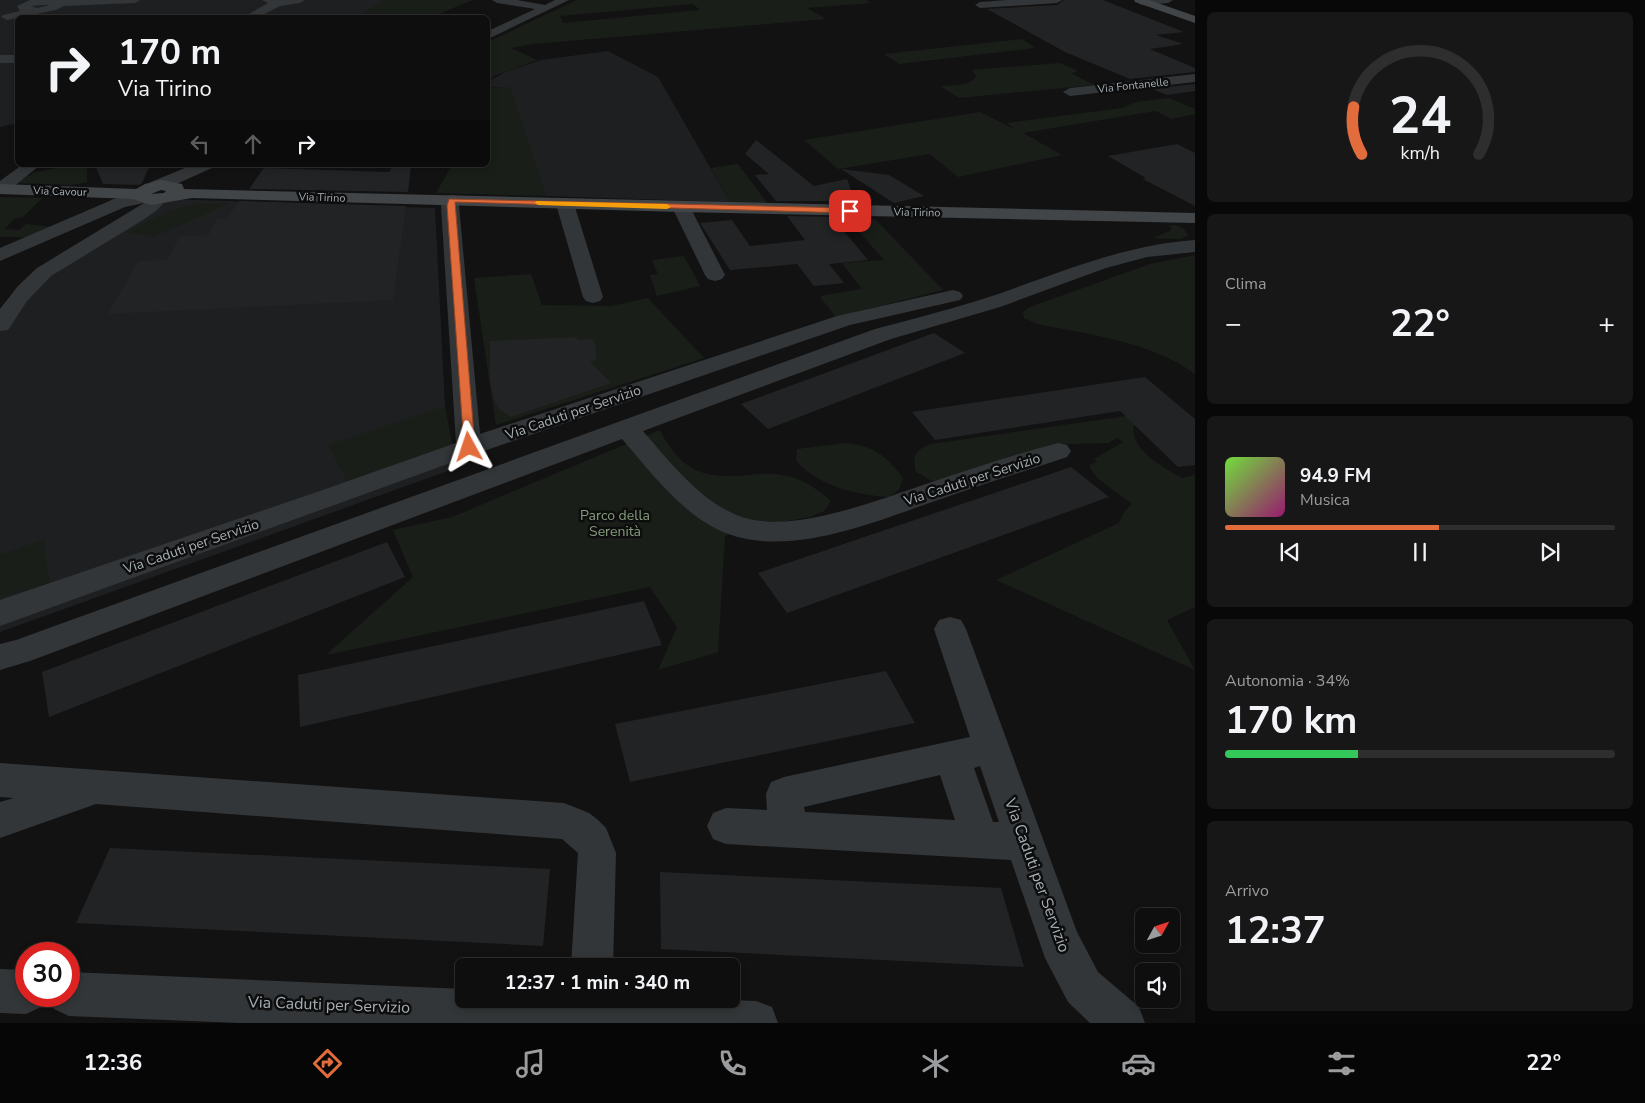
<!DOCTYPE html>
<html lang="it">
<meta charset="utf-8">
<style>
:root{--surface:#0e0e0e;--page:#171717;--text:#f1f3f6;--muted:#9b9c9e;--line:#2e2e2e;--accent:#e26c3b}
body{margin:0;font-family:"Nunito Sans",sans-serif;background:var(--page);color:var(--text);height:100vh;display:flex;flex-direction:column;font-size:19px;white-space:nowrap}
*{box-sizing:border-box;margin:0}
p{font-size:16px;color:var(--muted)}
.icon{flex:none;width:28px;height:28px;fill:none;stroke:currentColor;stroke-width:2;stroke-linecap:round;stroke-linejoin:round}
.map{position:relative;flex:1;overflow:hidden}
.panel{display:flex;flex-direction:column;gap:12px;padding:12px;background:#080808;width:450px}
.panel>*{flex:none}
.top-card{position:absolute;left:15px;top:15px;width:475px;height:152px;border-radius:8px;box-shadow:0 2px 8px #0003,0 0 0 1px var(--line);background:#0e0e0e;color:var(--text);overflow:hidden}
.needle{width:32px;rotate:50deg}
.controls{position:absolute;left:1135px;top:908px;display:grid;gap:10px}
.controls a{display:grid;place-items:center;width:45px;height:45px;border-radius:8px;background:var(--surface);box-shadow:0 2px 8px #0003,0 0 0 1px var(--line);font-size:25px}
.speed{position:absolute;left:15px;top:942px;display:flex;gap:10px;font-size:25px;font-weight:700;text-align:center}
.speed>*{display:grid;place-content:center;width:65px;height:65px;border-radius:50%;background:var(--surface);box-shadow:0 2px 8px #0003,0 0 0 1px var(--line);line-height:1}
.speed .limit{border:8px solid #d22;background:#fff;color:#111}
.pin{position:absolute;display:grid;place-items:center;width:42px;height:42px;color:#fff;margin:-21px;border-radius:10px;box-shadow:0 2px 8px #0006}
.me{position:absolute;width:55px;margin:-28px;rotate:355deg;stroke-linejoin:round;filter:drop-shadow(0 0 4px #0008)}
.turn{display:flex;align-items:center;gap:18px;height:105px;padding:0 20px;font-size:22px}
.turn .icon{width:65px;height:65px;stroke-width:2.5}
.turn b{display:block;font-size:35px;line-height:42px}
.lanes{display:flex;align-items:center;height:48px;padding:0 20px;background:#0003;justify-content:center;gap:25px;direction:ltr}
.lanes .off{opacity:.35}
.big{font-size:38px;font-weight:700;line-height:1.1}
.panel .widget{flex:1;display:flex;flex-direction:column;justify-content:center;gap:8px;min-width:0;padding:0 18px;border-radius:8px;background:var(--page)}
.panel .dial{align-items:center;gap:0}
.dial svg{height:130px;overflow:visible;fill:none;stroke:var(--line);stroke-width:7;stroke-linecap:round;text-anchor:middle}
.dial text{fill:var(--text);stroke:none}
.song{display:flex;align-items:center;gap:15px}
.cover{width:60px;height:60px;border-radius:8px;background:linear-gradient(135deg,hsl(100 70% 55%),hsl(320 70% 35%))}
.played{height:5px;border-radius:2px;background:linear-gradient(90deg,var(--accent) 55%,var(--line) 55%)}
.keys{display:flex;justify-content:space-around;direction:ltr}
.heat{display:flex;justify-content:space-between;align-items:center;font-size:28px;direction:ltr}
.charge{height:8px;border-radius:4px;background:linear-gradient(90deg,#34c759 34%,var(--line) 0)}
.trip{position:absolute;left:455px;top:958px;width:285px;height:50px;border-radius:8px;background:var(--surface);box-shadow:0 2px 8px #0003,0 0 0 1px var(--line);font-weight:700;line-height:50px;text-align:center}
.dock{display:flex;height:80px;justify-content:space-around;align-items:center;background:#060606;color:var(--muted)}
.dock .icon{width:35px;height:35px}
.dock .current{color:var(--accent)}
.dock b{font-size:22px;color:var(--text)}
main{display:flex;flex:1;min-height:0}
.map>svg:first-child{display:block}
.built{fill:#1e1f20}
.green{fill:#1a1e19;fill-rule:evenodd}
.building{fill:#222324}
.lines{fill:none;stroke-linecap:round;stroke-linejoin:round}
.street{fill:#333638;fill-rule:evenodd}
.secondary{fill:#414548;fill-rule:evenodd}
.route{fill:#e26c3b;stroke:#934626}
.slow{fill:#f59e0b}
.labels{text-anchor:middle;stroke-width:5;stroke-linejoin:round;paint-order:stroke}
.far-street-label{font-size:11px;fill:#a4aeb3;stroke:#0d0d0e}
.street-label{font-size:14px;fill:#a4aeb3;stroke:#0d0d0e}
.park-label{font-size:14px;fill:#879c7d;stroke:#0d0d0e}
.near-street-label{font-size:16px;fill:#a4aeb3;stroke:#0d0d0e}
</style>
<main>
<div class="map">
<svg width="1195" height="1023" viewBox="0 0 1195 1023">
<rect width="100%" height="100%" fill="#121213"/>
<g class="built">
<path d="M 0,0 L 472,0 L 430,18 L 18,18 L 17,123 L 0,127 Z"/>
<path d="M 608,51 L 658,77 L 730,202 L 546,196 L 510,88 L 488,87 L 488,82 L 505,72 L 541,60 Z"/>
<path d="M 169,199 L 435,208 L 445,406 L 456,468 L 0,632 L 0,312 L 15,290 Z"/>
</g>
<g class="green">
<path d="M 385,0 L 472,0 L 430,17 L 356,17 Z"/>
<path d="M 577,0 L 867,0 L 871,3 L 807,8 L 826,19 L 533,44 L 511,48 L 537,60 L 491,77 L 494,78 L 488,82 L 488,42 ZM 693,4 L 700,10 L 563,23 L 560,16 Z"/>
<path d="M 1022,39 L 1035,48 L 899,64 L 884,54 Z"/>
<path d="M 1060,63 L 1077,70 L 1076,72 L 1071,73 L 1094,85 L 959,98 L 940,86 C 951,85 969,87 976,76 L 972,70 Z"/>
<path d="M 488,87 L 510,88 L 546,196 L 436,193 L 452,165 L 488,165 Z"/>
<path d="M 1169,98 L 1195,109 L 1195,114 L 1171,119 L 1156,111 L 1023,133 L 1062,155 L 958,177 L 930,154 L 838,169 L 804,140 L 980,112 L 1016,130 L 1007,123 L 1122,108 L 1136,102 Z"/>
<path d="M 738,164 L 767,203 L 730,202 L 711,168 Z"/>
<path d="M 87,166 L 87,182 L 72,185 L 18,183 L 27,176 L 32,175 L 32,173 L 56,168 Z"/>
<path d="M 0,197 L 42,198 L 23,217 L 14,219 L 4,229 L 19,230 L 26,224 L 53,227 L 31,237 L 0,237 Z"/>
<path d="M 197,203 L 229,204 L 153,237 L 126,232 L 169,211 Z"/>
<path d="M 848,219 L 875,219 L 943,290 L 836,317 L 820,297 L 825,295 L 862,289 L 842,263 L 884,260 Z"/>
<path d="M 1175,225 L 1184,229 L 1188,235 L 1180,239 L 1153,238 L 1170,231 L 1172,228 L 1169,226 Z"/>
<path d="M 1195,255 L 1195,374 C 1149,341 1091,335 1037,324 L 1024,318 L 1023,312 L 1030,307 L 1150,264 Z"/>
<path d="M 684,256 L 700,286 L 657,296 L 650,275 L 658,274 L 652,260 Z"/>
<path d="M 531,274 L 542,305 L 611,306 L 648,298 L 704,358 L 496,425 L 474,278 Z"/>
<path d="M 445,406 L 453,449 L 349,485 L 328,445 Z"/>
<path d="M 1141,414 C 1115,441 1162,467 1182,478 L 1195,475 L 1195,607 L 1167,620 L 1195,670 L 996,580 L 1119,523 L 1124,512 L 1132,504 L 1097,478 L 1089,466 L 1097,461 L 1094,459 L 1123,442 L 1117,438 L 1108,443 L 1069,444 L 954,479 L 932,481 L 916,472 C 912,454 915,451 931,444 Z"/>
<path d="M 660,430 C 677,464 697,478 736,476 C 751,475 766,472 781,475 C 801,477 817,489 831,501 L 824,511 L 810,517 L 748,528 L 725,536 L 718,652 L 658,670 L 677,627 L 650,587 L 326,655 L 413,577 L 393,530 L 452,517 Z"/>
<path d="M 846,443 C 875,446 886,456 903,478 L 899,489 L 889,497 C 857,495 816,486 796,460 L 797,449 Z"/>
<path d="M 45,539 L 44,547 L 50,583 L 0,598 L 0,555 Z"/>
</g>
<g class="building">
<path d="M 1064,0 L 1103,0 L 1184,32 L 1156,35 L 1183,44 L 1150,49 L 1195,68 L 1195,72 L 1130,79 L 1065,52 L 987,9 L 1057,5 Z"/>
<path d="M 1195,84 L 1195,91 L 1167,95 L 1152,89 Z"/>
<path d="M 756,140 L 814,186 L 847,179 L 855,201 L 776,201 L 755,175 L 769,174 L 745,154 Z"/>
<path d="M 1177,144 L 1195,153 L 1195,206 L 1143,179 L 1146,178 L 1108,156 Z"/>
<path d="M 95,165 L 150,165 L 142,183 L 139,185 L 103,184 Z"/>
<path d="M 393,165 L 411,165 L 408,192 L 249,189 L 263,169 L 266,168 L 389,172 Z"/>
<path d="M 841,169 L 889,175 L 924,196 L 894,203 Z"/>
<path d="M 239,201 L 406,206 L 393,300 L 108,314 L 138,261 L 167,260 L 180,236 L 208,235 L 217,219 L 227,218 Z"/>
<path d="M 787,216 L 832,217 L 868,260 L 829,264 L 844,283 L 814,286 L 797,264 L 730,270 L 700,223 L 732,220 L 750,246 L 805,240 Z"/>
<path d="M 934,333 L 965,353 L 768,429 L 741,404 Z"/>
<path d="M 577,337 L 578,340 L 594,339 L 597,359 L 590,362 L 611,383 L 511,417 L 500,410 L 494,400 L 490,383 L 490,341 Z"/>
<path d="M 1145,377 L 1195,419 L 1195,465 L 1178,467 L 1120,411 L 935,440 L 912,412 Z"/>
<path d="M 1071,467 L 1109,497 L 787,613 L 758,573 Z"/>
<path d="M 387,542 L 405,577 L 49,717 L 42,672 Z"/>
<path d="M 644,601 L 662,645 L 300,727 L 298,675 Z"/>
<path d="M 886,671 L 915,723 L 630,782 L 615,724 Z"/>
<path d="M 110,848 L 550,869 L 543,946 L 76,923 Z"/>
<path d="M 660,872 L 1001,888 L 1024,967 L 661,949 Z"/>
</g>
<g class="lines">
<g class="street">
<path d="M 140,0 L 135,3 L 64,6 L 56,10 L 7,20 L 1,17 L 3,15 L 20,11 L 17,6 L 30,0 ZM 42,5 L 50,5 L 37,8 L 31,6 Z"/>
<path d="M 262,0 L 305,0 L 300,3 L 280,6 L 257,18 L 242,18 L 268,3 Z"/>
<path d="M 492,0 L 517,0 L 545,5 L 555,0 L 569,0 L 488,39 L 488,31 L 535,9 L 497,3 Z"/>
<path d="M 1007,0 L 1062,0 L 1057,3 L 980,8 L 975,5 L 980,2 Z"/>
<path d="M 1139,0 L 1173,0 L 1168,3 L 1143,5 L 1139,4 Z"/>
<rect x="0" y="55" width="18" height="8"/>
<path d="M 1195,74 L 1195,82 L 1070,96 L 1063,92 L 1070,88 Z"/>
<path d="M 22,165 L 40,165 L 6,193 L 0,194 L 0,181 Z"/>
<path d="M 192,165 L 214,165 L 212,168 L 163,190 L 151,190 L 149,186 L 151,182 Z"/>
<path d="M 143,193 L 151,197 L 157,195 L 163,196 L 166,200 L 158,209 L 146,218 L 51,276 L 27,301 L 8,330 L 0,331 L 0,309 L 18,286 L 37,268 L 144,203 L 125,207 L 0,261 L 0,248 L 114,199 Z"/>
<path d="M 452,195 L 458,196 L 461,200 L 459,206 L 480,434 L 837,316 L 953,290 L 960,292 L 963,296 L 960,300 L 850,325 L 478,453 L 0,626 L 0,600 L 6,598 L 317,492 L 456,443 L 441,206 L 446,196 Z"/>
<path d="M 565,199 L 571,200 L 574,204 L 603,297 L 600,301 L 593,303 L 586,301 L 583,297 L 556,204 L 559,200 Z"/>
<path d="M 681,202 L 687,203 L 690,207 L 725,275 L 722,279 L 715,281 L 708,279 L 705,275 L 672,207 L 675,203 Z"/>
<path d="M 1195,240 L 1195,252 L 1147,257 L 1106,268 L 1000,307 L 891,339 L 643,431 C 670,462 700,501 739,516 C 788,535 873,502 920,486 C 966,471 1012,455 1058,443 L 1067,445 L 1071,451 L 1067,457 C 1025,471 983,484 941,499 C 875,521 779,565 711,526 C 676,506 649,470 622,439 L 30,661 L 0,670 L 0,644 L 16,640 L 875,329 C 912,319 949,310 986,298 C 1055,275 1121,245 1195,240 Z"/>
<path d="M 950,617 L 961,620 L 966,629 L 1077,932 L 1098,972 L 1139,1007 L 1145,1023 L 1090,1023 L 1068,1002 L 1045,958 L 1011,860 L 726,844 L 713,839 L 707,826 L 713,813 L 726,808 L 767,810 L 766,794 L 771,782 L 784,777 L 970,737 L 934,629 L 939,620 ZM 980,766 L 999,822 L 993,822 L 974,768 ZM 940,775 L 955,820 L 805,812 L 804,807 Z"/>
<path d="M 0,763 L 564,803 L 589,813 L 598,820 L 606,828 L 616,853 L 613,966 L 571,966 L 578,853 L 562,839 L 96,804 L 0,838 L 0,802 L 14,798 L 0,797 Z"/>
<path d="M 0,969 L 26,970 L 26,996 L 46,996 L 41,1007 L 26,1014 L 0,1013 Z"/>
<path d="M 69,972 L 464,989 L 464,999 L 706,999 L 756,1001 L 772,1007 L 778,1023 L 240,1023 L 69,1016 L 54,1009 L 48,996 L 69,996 Z"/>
</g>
<g class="secondary">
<path d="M 1134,0 L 1149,0 L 1195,16 L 1195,23 L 1135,2 Z"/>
<path d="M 161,180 L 182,184 L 184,189 L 1195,213 L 1195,223 L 681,212 L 192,198 L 151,205 L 133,199 L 0,194 L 0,184 L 136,189 L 145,184 ZM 161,190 L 166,191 L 164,193 L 151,194 Z"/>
</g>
</g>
<path class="route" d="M 449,199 L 850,208 L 854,211 L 850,213 L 455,202 L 475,447 L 469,451 L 464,447 L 447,206 Z"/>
<path class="slow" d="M 536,201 L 667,204 L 671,207 L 667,209 L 538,205 L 535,203 Z"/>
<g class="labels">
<g class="far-street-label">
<text transform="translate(1133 85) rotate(-6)" y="4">Via Fontanelle</text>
<text transform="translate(60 191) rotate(2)" y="4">Via Cavour</text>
<text transform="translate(322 197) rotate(2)" y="4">Via Tirino</text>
<text transform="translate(917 212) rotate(1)" y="4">Via Tirino</text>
</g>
<g class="street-label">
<text transform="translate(573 412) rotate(-19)" y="5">Via Caduti per Servizio</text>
<text transform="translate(972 479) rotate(-18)" y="5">Via Caduti per Servizio</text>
<text transform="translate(191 546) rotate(-19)" y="5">Via Caduti per Servizio</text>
</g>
<g class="park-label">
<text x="615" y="520">Parco della<tspan x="615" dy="16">Serenità</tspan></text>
</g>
<g class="near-street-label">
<text transform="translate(1038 875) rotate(70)" y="6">Via Caduti per Servizio</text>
<text transform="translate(329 1004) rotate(2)" y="6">Via Caduti per Servizio</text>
</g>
</g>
</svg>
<div class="controls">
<a><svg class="needle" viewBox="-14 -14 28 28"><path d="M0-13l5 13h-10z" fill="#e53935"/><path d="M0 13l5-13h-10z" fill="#9b9c9e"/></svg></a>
<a><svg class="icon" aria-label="sound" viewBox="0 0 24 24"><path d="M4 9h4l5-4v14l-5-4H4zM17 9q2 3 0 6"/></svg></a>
</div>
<div class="speed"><div class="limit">30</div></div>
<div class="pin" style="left:850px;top:211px;background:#d93025"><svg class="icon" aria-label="arrive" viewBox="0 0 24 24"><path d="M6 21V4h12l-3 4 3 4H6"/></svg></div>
<svg class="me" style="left:469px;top:447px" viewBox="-20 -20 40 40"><path d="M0-17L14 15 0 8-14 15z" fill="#e26c3b" stroke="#fff" stroke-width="4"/></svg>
<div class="trip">12:37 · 1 min · 340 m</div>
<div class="top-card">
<div class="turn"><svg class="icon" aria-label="right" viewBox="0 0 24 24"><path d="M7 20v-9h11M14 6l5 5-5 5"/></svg><div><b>170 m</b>Via Tirino</div></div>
<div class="lanes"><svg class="icon off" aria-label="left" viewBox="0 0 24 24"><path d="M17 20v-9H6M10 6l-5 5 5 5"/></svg><svg class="icon off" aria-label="ahead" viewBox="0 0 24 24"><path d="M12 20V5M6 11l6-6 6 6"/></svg><svg class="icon" aria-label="right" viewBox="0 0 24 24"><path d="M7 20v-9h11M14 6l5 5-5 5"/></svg></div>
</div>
</div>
<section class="panel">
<div class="widget dial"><svg viewBox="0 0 100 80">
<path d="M14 69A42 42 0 1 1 86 69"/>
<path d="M14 69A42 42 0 0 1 9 40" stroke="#e26c3b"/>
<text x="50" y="56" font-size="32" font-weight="700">24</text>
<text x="50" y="72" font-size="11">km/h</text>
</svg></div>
<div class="widget"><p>Clima</p>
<div class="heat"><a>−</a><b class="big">22°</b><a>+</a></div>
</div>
<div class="widget">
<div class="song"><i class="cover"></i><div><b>94.9 FM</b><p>Musica</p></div></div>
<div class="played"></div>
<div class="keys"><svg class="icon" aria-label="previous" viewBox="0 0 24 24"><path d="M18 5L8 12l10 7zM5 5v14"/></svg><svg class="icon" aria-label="pause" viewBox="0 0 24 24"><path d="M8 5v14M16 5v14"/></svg><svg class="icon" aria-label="next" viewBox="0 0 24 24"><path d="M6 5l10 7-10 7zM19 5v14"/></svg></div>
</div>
<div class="widget"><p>Autonomia · 34%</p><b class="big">170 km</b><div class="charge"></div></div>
<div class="widget"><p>Arrivo</p><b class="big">12:37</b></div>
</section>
</main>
<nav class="dock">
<b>12:36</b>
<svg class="icon current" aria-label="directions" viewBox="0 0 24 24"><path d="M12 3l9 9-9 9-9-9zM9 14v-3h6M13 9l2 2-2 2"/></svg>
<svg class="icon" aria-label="music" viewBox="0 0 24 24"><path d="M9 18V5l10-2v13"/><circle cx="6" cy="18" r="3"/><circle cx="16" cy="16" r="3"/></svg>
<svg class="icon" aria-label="phone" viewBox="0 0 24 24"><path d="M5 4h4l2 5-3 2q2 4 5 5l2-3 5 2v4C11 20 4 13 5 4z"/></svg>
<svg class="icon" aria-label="climate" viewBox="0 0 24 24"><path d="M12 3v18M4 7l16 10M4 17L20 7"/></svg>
<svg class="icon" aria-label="car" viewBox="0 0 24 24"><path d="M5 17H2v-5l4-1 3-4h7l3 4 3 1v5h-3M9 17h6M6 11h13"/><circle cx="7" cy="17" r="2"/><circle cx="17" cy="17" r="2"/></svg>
<svg class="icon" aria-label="filters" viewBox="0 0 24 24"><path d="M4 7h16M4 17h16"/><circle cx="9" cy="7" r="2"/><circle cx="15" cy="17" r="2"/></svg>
<b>22°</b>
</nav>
